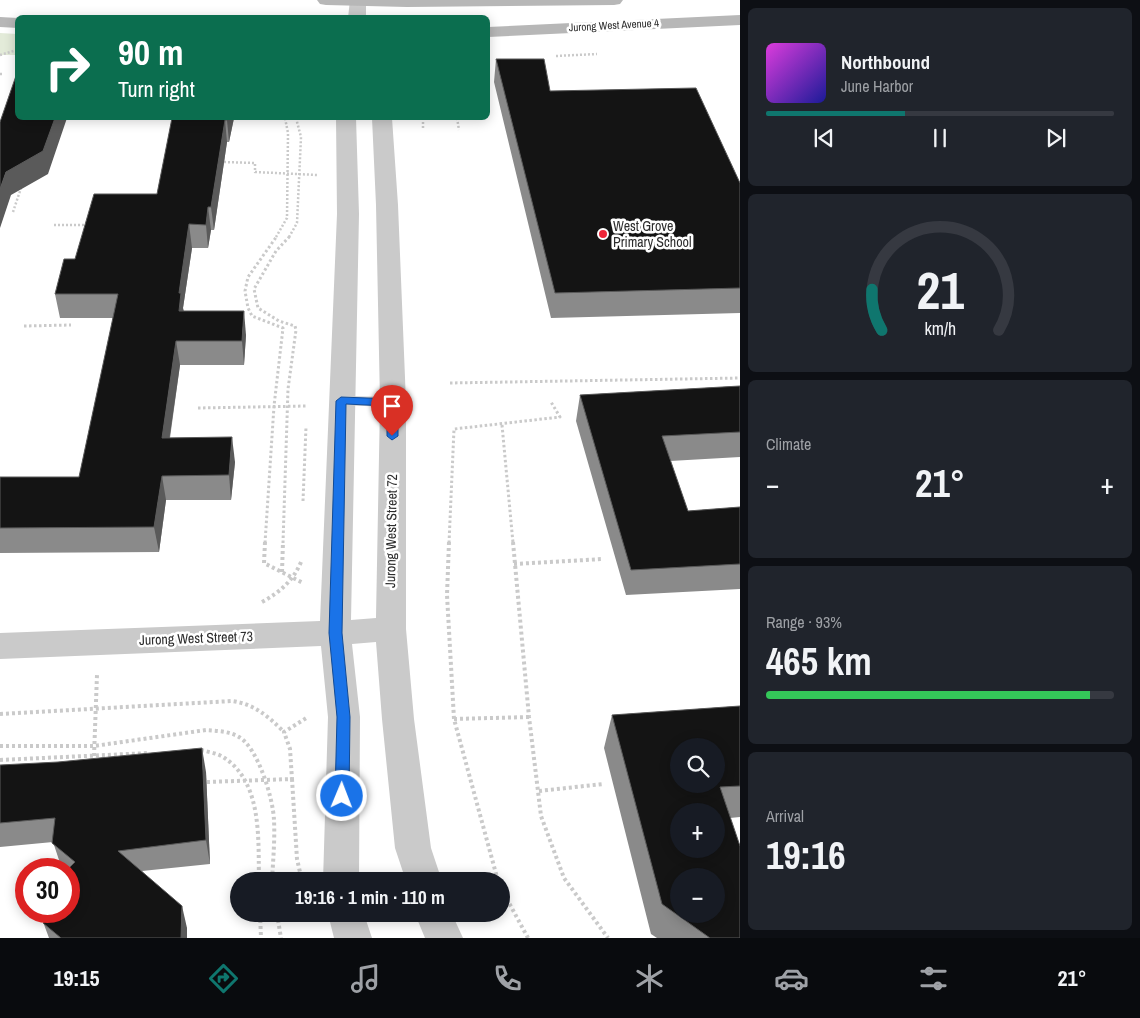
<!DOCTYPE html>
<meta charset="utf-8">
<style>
:root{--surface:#171b24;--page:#20242c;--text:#f1f3f6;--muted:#9ea1a6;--line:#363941;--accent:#0f766e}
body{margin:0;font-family:"Archivo Narrow",sans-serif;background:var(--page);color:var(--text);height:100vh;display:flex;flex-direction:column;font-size:19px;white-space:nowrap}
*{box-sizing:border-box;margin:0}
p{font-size:16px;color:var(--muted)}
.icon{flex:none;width:28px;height:28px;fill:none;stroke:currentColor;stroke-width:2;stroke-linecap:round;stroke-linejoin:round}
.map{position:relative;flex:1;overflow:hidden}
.side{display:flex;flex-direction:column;gap:8px;padding:8px;background:#0d0f14;width:400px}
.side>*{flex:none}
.hud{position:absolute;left:15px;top:15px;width:475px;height:105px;border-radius:8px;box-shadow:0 2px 12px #0003;background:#0b6e4f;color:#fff;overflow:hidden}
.buttons{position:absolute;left:670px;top:738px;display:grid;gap:10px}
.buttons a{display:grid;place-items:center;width:55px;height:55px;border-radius:50%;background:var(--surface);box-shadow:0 2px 12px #0003;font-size:25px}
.speed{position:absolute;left:15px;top:858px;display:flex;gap:10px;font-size:25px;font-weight:700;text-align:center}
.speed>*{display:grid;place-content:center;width:65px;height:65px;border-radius:50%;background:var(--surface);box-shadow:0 2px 12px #0003;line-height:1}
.speed .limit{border:8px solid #d22;background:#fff;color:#111}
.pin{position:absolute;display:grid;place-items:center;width:42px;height:42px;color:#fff;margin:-51px -21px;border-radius:50% 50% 50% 0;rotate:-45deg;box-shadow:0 0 5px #0007}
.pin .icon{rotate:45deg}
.me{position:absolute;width:55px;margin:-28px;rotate:1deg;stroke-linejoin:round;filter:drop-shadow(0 0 4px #0008)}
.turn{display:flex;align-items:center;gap:18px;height:105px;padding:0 20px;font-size:22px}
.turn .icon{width:65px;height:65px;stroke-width:2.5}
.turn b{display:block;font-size:35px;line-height:42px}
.big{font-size:38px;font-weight:800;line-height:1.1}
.side .tile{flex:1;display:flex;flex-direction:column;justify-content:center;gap:8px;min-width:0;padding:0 18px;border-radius:8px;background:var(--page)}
.side .dial{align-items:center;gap:0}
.dial svg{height:130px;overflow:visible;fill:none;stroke:var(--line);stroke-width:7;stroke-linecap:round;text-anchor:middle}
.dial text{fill:var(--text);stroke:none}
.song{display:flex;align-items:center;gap:15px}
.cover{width:60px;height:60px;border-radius:8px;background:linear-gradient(135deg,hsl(300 70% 55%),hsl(240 70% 35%))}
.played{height:5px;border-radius:2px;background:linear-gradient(90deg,var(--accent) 40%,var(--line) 40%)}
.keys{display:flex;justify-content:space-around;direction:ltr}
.heat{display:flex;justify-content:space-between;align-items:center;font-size:28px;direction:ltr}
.charge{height:8px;border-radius:4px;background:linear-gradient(90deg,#34c759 93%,var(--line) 0)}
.trip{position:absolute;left:230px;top:872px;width:280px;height:50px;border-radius:25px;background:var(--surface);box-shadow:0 2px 12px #0003;font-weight:800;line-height:50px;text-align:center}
.tabs{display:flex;height:80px;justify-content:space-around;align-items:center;background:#090b0e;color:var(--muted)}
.tabs .icon{width:35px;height:35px}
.tabs .selected{color:var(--accent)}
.tabs b{font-size:22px;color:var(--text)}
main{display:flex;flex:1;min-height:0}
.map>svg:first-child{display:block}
.green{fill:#e3ebd9}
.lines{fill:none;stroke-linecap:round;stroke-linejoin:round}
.path-far2{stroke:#cacaca;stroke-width:2.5;stroke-dasharray:2 2;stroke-linecap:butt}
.path-far1{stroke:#cacaca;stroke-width:3;stroke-dasharray:2.5 2.5;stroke-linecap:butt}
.path{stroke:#cacaca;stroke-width:4;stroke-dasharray:3 3;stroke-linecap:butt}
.service{fill:#cacaca;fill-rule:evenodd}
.minor{fill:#cacaca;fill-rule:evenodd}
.secondary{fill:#b7b7b7;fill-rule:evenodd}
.wall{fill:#8a8a8a}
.shaded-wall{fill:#5a5a5a}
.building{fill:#141414;stroke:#5a5a5a;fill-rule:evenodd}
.route{fill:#1a73e8;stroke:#114b97}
.poi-dot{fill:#ee2538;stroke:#fff;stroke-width:2}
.labels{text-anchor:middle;stroke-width:5;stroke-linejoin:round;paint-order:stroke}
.far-street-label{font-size:11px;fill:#2d2d2d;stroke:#fff}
.poi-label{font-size:14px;fill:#2d2d2d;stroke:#fff;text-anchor:start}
.street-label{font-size:14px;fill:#2d2d2d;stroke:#fff}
</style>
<main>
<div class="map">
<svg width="740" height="938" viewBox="0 0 740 938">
<rect width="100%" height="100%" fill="#fff"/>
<path class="green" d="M 0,33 L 17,34 L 17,55 L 0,55 Z"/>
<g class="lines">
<g class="path-far2">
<path d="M 0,55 L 17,50"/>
<path d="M 556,56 L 597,54"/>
<path d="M 0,74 L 3,74"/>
<path d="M 423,118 L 423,130"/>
<path d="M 457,118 L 459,130"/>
<path d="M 224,162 L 255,163 L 255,172 L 317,175"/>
<path d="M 13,212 L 21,188"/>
<path d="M 54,225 L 87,225"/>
<path d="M 276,237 L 287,218 L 288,133 L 285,118"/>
<path d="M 289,237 L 297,223 L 301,137 L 296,118"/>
</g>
<g class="path-far1">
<path d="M 24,326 L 71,325"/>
<path d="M 450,383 L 740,378"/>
<path d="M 198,408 L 307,406"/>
<path d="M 502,425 L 513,543"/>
<path d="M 303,501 L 306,427"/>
<path d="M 265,543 L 274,406 L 283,328 L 252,316 L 248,308 L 245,291 L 248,277 L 277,236"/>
<path d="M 283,543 L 288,389 L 296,330 L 295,326 L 279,321 L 258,308 L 254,289 L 276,251 L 290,236"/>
<path d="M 449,543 L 454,429 L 560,417 L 551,402"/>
</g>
<g class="path">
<path d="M 265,542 L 264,563 L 303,583"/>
<path d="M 449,542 L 447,595 L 454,719 L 498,881"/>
<path d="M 513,542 L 529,717 L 541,816 L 564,878 L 608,938"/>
<path d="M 514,564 L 603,559"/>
<path d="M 282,572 L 283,542"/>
<path d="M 262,602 C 280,592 293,581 301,562"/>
<path d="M 0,714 L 232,701 C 254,704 268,716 284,732"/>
<path d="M 454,719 L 529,717"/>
<path d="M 0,746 L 94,746 L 206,730 C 217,731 229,731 239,737 C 258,748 273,798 274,820 C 275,840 273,861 272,881"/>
<path d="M 201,750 C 208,752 217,753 223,757 C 263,782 258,840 259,881"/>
<path d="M 94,756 L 97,675"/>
<path d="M 0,760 L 149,753"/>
<path d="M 292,779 L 297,859 L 302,881"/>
<path d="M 207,782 L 292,779 L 290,749 L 284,732 L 308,717"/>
<path d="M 539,791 L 603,784"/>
<path d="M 501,888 L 528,938"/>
<path d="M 260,914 L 261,938"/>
<path d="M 277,914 L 281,938"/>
</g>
<path class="service" d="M 341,396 L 393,397 L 398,398 L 401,402 L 398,406 L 393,407 L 336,405 L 333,401 L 336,397 Z"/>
<g class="minor">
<path d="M 350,0 L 366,0 L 366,18 L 348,18 Z"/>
<path d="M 336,118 L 356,118 L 359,214 L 351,620 L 376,618 L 380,402 L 376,205 L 372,118 L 392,118 L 398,205 L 406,402 L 406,629 L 414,719 L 431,848 L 442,881 L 406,881 L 395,848 L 382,719 L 376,642 L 352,644 L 360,717 L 359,881 L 323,881 L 328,717 L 321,646 L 0,659 L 0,633 L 320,621 L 337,214 Z"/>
<path d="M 328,914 L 364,914 L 372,938 L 334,938 Z"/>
<path d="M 415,914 L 452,914 L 463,938 L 425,938 Z"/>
</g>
<g class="secondary">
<path d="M 317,0 L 623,0 L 620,4 L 614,5 L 407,7 L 326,5 L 320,4 Z"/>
<path d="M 740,15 L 740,25 L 488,37 L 488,27 Z"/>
<path d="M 0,17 L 18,18 L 18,28 L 0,27 Z"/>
</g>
</g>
<g class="wall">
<path d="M 496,59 L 550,91 L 740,183 L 740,313 L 551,318 L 494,82 Z"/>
<path d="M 172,118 L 234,118 L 229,142 L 227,142 L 214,230 L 211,230 L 208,248 L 192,248 L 183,308 L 184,311 L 246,335 L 244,365 L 180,365 L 170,438 L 235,462 L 231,500 L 166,500 L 159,552 L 0,553 L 0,477 L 79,477 L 113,318 L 60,318 L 55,294 L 75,259 L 157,194 Z"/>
<path d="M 740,386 L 740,457 L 670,461 L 688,511 L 740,507 L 740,589 L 626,595 L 576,421 L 580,395 Z"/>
<path d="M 740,706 L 740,817 L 730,818 L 740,938 L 657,938 L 651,934 L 604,748 L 612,715 Z"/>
<path d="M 0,765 L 206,772 L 210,864 L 142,871 L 187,928 L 187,938 L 49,938 L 39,911 L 69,911 L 69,869 L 64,869 L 61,866 L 53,842 L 0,847 Z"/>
</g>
<g class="shaded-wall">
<path d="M 55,118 L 67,118 L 48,174 L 11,195 L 0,228 L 0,189 L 6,172 Z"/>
<path d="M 228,118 L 234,118 L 229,142 L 227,120 Z"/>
<path d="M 225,120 L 227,142 L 214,230 L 211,207 Z"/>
<path d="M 208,207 L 211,230 L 208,248 L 206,225 Z"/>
<path d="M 189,224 L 192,248 L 183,308 L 184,317 L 179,311 L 179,293 Z"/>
<path d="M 244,311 L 246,335 L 244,365 L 242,341 Z"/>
<path d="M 176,341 L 180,365 L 166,462 L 162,438 Z"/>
<path d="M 232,437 L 235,462 L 231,500 L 229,475 Z"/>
<path d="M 162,476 L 166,500 L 159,552 L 154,527 Z"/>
<path d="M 202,748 L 206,772 L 210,864 L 206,840 Z"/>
<path d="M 182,906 L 187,928 L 187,938 L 181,938 Z"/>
</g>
<g class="building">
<path d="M 496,59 L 544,59 L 550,91 L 696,88 L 740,183 L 740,288 L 555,293 Z"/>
<path d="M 18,70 L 18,118 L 55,118 L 43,151 L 6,172 L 0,189 L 0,122 Z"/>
<path d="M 172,118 L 228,118 L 227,120 L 225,120 L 211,207 L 208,207 L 206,225 L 189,224 L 179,293 L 181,293 L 179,311 L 244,311 L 242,341 L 176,341 L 162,438 L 232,437 L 229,475 L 162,476 L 154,527 L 0,528 L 0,477 L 79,477 L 118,294 L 55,294 L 64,259 L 75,259 L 94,194 L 157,194 Z"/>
<path d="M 740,386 L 740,432 L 662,436 L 688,511 L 740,507 L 740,564 L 631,570 L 580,395 Z"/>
<path d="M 740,706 L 740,786 L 720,787 L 740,846 L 740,938 L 710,938 L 662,904 L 612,715 ZM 679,746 L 716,746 L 716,784 L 679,784 ZM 679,811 L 716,811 L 716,849 L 679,849 ZM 679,876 L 716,876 L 716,914 L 679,914 Z"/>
<path d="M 202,748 L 206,840 L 118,851 L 182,906 L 181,938 L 61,938 L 43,923 L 52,915 L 47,911 L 69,911 L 69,869 L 68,869 L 75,862 L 52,843 L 55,818 L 0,823 L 0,765 L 58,762 Z"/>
</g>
<path class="route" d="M 341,397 L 392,399 L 398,402 L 398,436 L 392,440 L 387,436 L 387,406 L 346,404 L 342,633 L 350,717 L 349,796 L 347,801 L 342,803 L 337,801 L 335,796 L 337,717 L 329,633 L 336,401 Z"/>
<circle class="poi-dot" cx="603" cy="234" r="5"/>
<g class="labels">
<g class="far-street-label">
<text transform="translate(614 25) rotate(-3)" y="4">Jurong West Avenue 4</text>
</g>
<g class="poi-label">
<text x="613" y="231">West Grove<tspan x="613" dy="16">Primary School</tspan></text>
</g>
<g class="street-label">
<text transform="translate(391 531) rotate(-89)" y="5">Jurong West Street 72</text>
<text transform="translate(196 638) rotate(-2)" y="5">Jurong West Street 73</text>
</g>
</g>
</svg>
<div class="buttons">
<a><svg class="icon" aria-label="search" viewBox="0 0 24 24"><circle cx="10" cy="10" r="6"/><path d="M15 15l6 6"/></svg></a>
<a>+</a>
<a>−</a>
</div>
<div class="speed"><div class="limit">30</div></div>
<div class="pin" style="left:392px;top:436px;background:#d93025"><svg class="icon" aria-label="arrive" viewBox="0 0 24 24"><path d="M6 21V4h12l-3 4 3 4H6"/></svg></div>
<svg class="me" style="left:342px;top:796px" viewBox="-20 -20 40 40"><circle r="17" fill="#1a73e8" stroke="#fff" stroke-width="3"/><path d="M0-11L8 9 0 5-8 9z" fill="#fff"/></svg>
<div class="trip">19:16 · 1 min · 110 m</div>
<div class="hud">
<div class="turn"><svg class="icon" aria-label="right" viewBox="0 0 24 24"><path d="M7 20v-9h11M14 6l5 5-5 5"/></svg><div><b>90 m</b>Turn right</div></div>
</div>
</div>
<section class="side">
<div class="tile">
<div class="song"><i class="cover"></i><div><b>Northbound</b><p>June Harbor</p></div></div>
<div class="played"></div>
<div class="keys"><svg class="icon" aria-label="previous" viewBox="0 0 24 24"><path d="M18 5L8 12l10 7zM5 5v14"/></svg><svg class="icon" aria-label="pause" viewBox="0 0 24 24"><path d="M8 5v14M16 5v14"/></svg><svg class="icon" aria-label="next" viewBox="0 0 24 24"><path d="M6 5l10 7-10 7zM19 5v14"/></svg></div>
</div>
<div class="tile dial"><svg viewBox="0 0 100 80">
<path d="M14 69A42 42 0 1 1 86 69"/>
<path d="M14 69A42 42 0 0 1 8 44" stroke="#0f766e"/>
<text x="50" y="56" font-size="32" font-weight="700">21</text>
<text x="50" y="72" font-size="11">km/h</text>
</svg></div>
<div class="tile"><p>Climate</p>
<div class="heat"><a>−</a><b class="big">21°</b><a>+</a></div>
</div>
<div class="tile"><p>Range · 93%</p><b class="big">465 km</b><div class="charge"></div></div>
<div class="tile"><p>Arrival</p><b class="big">19:16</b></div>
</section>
</main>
<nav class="tabs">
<b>19:15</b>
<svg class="icon selected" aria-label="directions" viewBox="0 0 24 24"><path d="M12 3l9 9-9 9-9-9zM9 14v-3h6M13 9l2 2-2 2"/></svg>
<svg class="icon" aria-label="music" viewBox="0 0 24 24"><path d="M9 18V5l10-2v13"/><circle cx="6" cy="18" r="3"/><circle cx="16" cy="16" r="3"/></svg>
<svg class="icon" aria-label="phone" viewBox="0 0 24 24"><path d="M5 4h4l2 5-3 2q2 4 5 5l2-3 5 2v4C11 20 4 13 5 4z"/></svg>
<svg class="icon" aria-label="climate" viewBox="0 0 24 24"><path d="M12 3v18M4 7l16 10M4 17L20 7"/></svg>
<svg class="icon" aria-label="car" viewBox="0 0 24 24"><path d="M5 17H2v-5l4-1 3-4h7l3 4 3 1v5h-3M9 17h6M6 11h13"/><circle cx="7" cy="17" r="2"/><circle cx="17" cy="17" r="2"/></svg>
<svg class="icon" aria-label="filters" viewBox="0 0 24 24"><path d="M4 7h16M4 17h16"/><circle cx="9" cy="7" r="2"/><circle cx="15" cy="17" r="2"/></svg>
<b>21°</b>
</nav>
